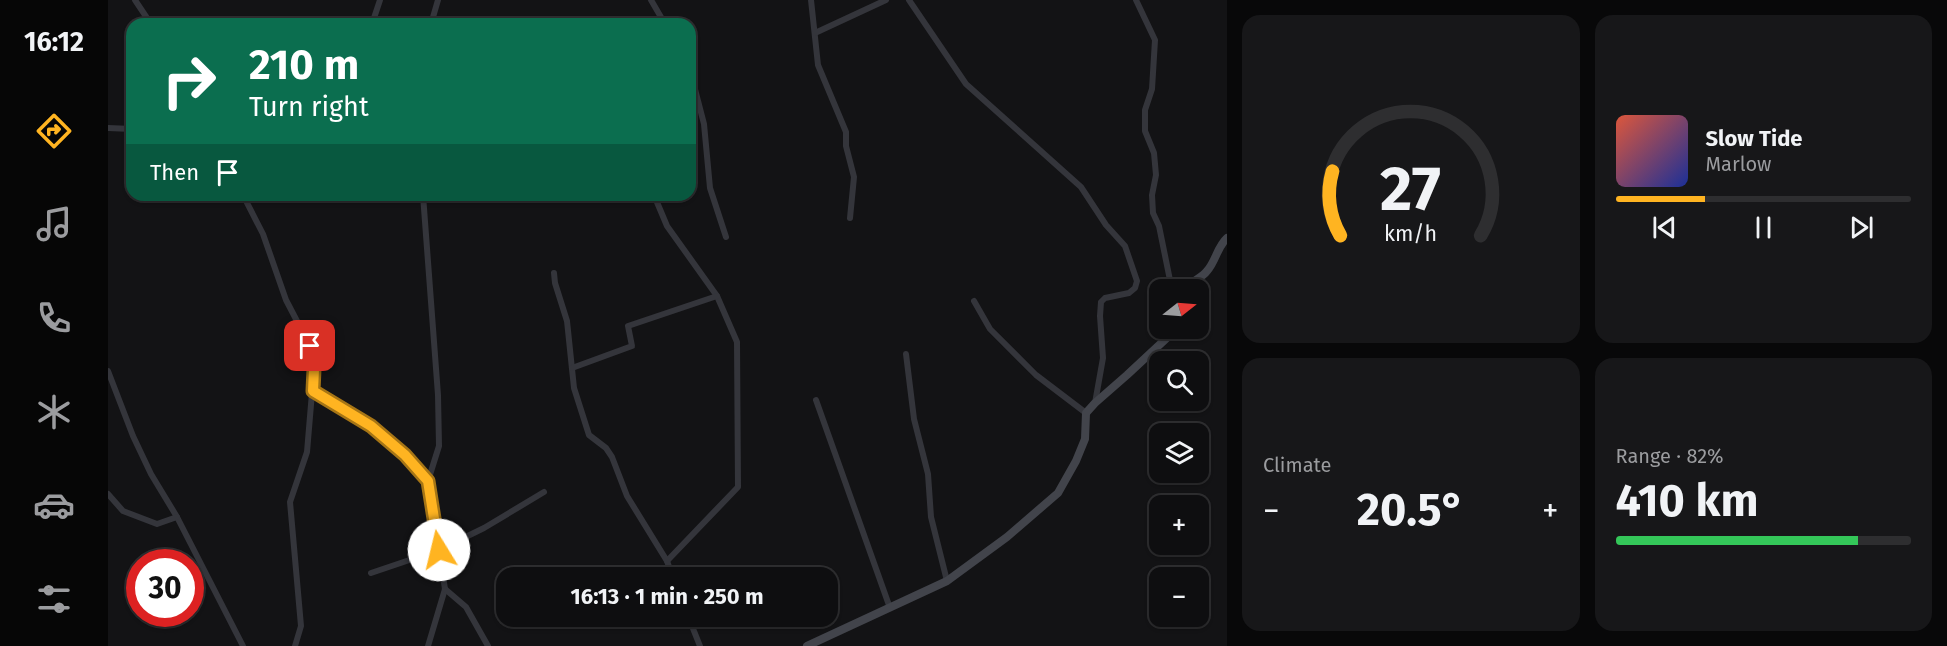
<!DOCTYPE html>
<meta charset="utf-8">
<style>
:root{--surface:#0e0e10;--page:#171719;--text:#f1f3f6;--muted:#9b9c9f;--line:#2e2e30;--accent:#ffb421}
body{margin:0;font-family:"Fira Sans",sans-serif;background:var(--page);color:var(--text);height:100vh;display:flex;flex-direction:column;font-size:22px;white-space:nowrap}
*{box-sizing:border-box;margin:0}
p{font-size:20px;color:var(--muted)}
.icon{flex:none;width:33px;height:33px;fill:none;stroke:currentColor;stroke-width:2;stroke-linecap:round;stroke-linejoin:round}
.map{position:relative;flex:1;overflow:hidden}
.panel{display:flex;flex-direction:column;gap:15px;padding:15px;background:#080809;width:720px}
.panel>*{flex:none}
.hud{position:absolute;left:18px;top:18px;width:570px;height:183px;border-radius:18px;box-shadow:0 2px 4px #0004,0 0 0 2px var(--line);background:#0b6e4f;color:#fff;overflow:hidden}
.needle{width:39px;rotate:73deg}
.controls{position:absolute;left:1041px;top:279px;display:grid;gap:12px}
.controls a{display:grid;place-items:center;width:60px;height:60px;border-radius:12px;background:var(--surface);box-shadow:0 2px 4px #0004,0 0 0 2px var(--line);font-size:30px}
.speed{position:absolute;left:18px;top:549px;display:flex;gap:12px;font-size:30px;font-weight:700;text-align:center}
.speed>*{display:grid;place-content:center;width:78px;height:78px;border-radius:50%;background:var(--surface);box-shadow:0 2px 4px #0004,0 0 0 2px var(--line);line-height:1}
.speed .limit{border:9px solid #d22;background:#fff;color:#111}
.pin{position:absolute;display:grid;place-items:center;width:51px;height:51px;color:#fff;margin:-26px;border-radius:12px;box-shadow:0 3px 9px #0006}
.me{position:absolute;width:66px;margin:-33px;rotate:351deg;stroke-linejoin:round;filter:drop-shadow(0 0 4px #0008)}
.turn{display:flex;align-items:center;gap:21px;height:126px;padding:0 24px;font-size:27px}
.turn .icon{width:78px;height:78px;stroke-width:2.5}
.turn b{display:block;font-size:42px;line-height:51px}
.then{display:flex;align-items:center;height:57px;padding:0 24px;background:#0003;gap:12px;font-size:22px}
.big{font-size:45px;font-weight:700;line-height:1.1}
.panel .tile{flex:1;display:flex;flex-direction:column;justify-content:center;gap:9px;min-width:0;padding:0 21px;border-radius:18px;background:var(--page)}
.panel .dial{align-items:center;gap:0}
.dial svg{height:156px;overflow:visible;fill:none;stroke:var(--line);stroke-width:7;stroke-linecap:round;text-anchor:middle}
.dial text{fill:var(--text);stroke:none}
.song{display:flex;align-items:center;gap:18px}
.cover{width:72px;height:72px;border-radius:9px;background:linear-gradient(135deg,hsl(10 70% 55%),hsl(230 70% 35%))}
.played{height:6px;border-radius:3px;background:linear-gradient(90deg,var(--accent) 30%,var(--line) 30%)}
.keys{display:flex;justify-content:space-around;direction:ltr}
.heat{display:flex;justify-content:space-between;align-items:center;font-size:33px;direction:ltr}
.charge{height:9px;border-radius:4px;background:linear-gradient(90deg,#34c759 82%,var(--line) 0)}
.panel .tiles{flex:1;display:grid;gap:15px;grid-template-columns:repeat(2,1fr)}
.trip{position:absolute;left:388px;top:567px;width:342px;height:60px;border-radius:18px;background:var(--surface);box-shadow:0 2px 4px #0004,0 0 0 2px var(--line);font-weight:700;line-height:60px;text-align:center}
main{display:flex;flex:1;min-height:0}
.dock{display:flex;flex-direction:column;width:108px;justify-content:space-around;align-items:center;background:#060606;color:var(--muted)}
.dock .icon{width:42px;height:42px}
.dock .current{color:var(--accent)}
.dock b{font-size:27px;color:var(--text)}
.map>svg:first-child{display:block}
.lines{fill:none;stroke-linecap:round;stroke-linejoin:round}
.street{stroke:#34353b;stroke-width:6}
.secondary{stroke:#42444b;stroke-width:8}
.route-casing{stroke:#a67515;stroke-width:15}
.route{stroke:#ffb421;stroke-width:10}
</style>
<main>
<nav class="dock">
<b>16:12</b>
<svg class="icon current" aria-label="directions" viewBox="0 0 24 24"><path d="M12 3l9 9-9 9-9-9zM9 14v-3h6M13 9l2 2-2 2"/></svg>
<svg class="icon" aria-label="music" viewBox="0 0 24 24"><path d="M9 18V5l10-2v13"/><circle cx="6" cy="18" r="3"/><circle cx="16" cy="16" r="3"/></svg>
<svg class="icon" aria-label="phone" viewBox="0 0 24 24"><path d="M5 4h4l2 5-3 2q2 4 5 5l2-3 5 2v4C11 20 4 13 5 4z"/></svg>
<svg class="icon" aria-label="climate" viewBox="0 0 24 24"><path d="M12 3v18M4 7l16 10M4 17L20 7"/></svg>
<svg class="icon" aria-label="car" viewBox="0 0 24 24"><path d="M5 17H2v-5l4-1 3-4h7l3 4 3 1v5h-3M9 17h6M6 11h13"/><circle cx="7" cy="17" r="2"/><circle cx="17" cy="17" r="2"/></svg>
<svg class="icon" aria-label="filters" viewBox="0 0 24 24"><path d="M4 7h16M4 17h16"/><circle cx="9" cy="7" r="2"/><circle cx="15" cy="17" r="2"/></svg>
</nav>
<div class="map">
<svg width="1119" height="646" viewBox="0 0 1119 646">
<rect width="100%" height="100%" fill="#131315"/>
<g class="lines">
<g class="street">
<path d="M 27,0 L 43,24"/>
<path d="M 543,0 L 557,24"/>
<path d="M 703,0 L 710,65 L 738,132 L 738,146 L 746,177 L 742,218"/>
<path d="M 801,0 L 858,84 L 973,187 L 998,225 L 1017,246 L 1029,281 L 1027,288 L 1021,293 L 997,298 L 993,302 L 992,316 L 995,358 L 987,403"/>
<path d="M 1028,0 L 1047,40 L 1044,89 L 1037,110 L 1037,131 L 1046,153 L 1048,175 L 1044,195 L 1045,213 L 1051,226 L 1064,290"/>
<path d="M 264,24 L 272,0"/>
<path d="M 323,24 L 330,0"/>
<path d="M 707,33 L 778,0"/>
<path d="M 582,70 L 596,124 L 602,188 L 618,237"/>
<path d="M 0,128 L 24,129"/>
<path d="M 135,195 L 155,234 L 178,300 L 202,346 L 206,369 L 199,452 L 182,502 L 193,626 L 187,646"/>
<path d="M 315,195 L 330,395 L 331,446 L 320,481 L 337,589 L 320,646"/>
<path d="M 546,195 L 559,226 L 609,296 L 629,342 L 630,487 L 559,561"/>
<path d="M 446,273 L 447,283 L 459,321 L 466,388 L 481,435 L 498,448 L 504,457 L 519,496 L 559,561 L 565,578"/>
<path d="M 866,301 L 882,329 L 928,375 L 978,413"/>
<path d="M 798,354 L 806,419 L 820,474 L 823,517 L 839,581"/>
<path d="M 464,368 L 524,346 L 520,326 L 609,296"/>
<path d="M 0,371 L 25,436 L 43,474 L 69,517 L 135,646"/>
<path d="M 205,391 L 263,426 L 297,455 L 320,481"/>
<path d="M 708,400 L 782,608"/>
<path d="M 0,494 L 15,511 L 49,524 L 69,517"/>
<path d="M 263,573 L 331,550 L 376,528 L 436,492"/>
<path d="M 337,589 L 358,607 L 380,646"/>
<path d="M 580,616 L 592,646"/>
</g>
<g class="secondary">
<path d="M 1078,290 C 1083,280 1093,279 1099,271 C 1108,261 1109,247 1119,238"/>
<path d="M 699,646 L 839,581 L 899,537 L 950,493 L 968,461 L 977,439 L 978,413 L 987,403 L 1019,375 L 1062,335 L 1064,328"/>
</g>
</g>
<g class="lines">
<g class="route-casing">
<path id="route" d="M 202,346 L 206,369 L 205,391 L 263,426 L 297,455 L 320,481 L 331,550"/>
</g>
<use href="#route" class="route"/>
</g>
</svg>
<div class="controls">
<a><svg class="needle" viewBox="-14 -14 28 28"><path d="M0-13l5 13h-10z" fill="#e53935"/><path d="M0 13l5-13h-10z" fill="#9b9c9f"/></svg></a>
<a><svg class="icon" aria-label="search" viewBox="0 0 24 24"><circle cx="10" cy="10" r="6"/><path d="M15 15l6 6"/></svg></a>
<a><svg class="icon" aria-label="layers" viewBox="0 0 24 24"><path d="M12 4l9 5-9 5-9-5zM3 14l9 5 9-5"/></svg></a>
<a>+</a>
<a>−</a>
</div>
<div class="speed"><div class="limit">30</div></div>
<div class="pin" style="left:202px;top:346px;background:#d93025"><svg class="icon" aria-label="arrive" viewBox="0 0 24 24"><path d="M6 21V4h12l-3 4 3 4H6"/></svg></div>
<svg class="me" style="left:331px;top:550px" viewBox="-20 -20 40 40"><circle r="19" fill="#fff"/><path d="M0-13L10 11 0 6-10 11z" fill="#ffb421"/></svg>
<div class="trip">16:13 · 1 min · 250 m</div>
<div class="hud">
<div class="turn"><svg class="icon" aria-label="right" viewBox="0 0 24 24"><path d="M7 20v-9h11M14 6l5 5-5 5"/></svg><div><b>210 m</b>Turn right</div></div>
<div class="then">Then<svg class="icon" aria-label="arrive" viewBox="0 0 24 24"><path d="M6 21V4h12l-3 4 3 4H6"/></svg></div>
</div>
</div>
<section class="panel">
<div class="tiles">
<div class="tile dial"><svg viewBox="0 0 100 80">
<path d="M14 69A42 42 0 1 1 86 69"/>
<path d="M14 69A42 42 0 0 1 10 36" stroke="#ffb421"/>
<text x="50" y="56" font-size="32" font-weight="700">27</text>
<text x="50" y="72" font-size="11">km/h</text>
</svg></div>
<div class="tile">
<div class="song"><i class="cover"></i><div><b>Slow Tide</b><p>Marlow</p></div></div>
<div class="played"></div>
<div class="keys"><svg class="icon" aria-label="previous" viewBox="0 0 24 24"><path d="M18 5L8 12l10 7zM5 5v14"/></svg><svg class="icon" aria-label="pause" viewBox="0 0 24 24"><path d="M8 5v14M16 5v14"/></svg><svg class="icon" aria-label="next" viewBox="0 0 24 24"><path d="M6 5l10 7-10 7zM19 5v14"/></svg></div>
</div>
<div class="tile"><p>Climate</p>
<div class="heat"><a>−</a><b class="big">20.5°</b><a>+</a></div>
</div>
<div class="tile"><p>Range · 82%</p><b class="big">410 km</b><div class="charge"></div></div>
</div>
</section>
</main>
